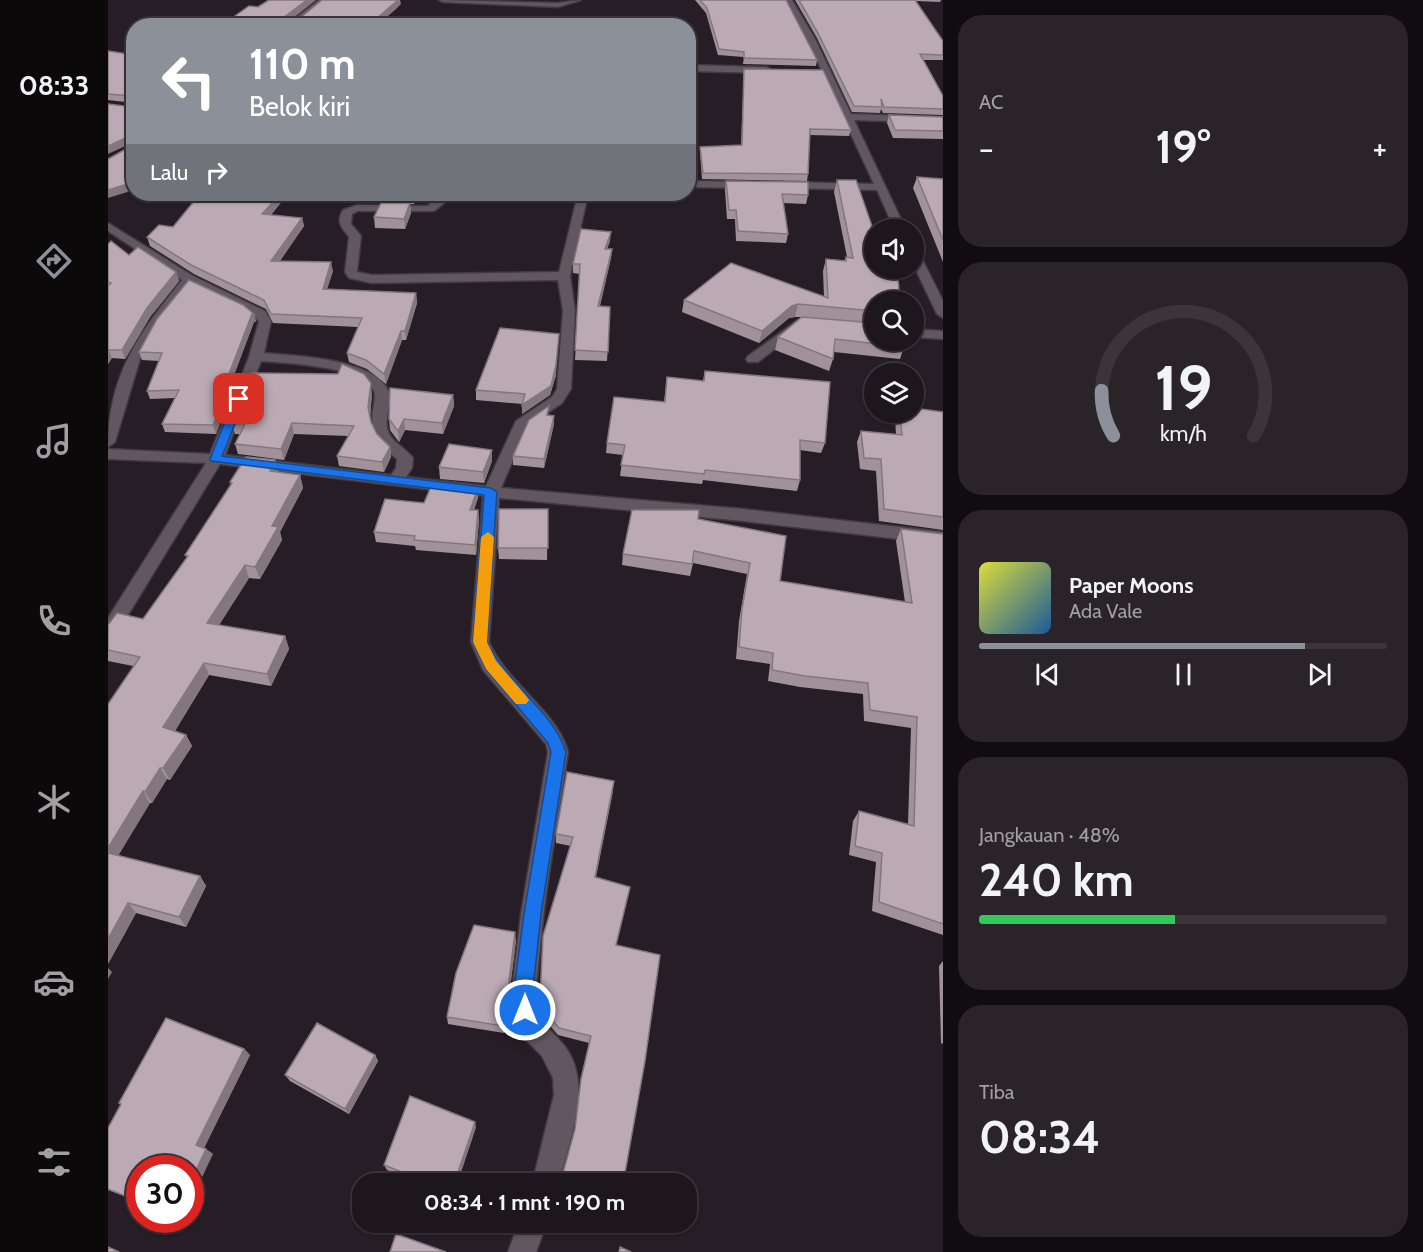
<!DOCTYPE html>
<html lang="id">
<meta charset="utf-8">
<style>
:root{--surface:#1d161c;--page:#2a2329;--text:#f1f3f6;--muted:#a09fa3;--line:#3b353b;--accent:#8c9099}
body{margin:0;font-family:Cabin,sans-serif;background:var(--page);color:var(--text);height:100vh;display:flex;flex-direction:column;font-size:22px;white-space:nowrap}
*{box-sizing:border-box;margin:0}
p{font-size:20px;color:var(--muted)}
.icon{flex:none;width:33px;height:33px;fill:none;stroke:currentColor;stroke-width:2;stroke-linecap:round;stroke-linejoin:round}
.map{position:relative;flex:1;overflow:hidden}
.panel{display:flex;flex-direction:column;gap:15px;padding:15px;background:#100c0f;width:480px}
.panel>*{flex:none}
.hud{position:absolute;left:18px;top:18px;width:570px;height:183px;border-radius:24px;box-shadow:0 2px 4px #0004,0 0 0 2px var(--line);background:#8c9099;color:#fff;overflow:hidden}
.controls{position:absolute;left:756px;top:219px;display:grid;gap:12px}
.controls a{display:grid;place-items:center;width:60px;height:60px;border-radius:50%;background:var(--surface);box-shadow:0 2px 4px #0004,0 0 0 2px var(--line);font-size:30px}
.speed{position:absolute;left:18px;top:1155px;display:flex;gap:12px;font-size:30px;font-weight:700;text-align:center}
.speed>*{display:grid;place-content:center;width:78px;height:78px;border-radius:50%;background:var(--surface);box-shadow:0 2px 4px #0004,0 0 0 2px var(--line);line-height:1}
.speed .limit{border:9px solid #d22;background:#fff;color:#111}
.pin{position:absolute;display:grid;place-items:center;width:51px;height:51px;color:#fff;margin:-26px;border-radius:12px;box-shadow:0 3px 9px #0006}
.me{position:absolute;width:66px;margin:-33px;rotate:0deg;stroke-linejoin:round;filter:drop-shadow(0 0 4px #0008)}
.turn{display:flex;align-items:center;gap:21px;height:126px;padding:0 24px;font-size:27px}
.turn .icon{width:78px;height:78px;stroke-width:2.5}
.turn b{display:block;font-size:42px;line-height:51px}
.then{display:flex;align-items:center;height:57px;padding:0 24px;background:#0003;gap:12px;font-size:22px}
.big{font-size:45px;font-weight:700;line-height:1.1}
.panel .tile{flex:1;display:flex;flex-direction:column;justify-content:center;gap:9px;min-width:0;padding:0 21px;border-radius:24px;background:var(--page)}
.panel .dial{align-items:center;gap:0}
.dial svg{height:156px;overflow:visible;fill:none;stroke:var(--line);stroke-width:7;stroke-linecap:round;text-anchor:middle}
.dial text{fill:var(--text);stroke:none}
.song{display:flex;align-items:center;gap:18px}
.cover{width:72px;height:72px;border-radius:9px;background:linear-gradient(135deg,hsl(60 70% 55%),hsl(210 70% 35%))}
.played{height:6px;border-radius:3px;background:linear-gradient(90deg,var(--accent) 80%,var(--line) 80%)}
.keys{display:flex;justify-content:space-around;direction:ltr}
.heat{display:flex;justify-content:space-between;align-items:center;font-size:33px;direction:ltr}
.charge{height:9px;border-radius:4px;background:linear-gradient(90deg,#34c759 48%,var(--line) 0)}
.trip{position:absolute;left:244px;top:1173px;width:345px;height:60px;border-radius:24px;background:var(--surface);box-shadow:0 2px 4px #0004,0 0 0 2px var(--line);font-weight:700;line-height:60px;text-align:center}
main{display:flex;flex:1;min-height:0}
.menu{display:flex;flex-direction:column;width:108px;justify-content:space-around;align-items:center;background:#0c090b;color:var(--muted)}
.menu .icon{width:42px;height:42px}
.menu .on{color:var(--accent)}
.menu b{font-size:27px;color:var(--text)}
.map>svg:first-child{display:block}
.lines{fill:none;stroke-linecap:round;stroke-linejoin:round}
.lane-casing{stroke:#403940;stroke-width:3}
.street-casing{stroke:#403940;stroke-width:3}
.lane{fill:#625661;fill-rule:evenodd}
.street{fill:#625661;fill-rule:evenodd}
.wall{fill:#a1929a}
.shaded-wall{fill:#83777d}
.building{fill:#bbaab3;stroke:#83777d;stroke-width:1.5}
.route{fill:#1a73e8;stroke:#114b97;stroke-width:1.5}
.slow{fill:#f59e0b}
</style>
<main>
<nav class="menu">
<b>08:33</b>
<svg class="icon on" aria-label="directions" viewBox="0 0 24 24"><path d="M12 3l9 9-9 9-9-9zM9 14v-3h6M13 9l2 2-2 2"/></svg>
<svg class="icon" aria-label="music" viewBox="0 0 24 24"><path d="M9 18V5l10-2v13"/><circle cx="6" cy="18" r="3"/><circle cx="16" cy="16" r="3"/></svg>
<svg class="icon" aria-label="phone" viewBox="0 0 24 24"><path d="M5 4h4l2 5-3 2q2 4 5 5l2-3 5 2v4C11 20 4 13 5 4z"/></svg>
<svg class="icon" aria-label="climate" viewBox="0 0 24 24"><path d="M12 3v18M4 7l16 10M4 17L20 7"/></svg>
<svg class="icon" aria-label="car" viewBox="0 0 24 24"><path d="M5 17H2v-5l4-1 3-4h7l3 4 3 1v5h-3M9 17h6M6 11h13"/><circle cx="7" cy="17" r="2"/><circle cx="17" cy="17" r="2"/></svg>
<svg class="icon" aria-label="filters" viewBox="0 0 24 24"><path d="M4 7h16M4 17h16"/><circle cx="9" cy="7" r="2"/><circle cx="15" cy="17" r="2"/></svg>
</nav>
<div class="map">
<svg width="835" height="1252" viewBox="0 0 835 1252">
<rect width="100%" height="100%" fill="#271d26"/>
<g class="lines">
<g class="lane-casing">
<g id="lane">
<path d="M 690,320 L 697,324 L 695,327 L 650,362 L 640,362 L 638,359 L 640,356 Z"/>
<path d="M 806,329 L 835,331 L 835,339 L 806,337 Z"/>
</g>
</g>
<g class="street-casing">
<g id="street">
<path d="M 211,0 L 220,0 L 187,26 L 177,26 Z"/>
<path d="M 331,0 L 450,3 L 473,0 L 450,7 L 335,2 Z"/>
<path d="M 676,0 L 684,0 L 707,39 L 743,114 L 835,117 L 835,123 L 746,120 L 798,230 L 787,230 L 769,190 L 677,188 L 672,185 L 677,182 L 766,184 L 699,39 Z"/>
<path d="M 580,65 L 659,67 L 663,70 L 659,73 L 580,71 Z"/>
<path d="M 580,181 L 641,182 L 646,185 L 641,188 L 580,187 Z"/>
<path d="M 323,194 L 333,194 L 336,203 L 326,211 L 250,211 L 244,214 L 243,224 L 253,236 L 249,272 L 264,275 L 451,272 L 470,194 L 480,194 L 462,276 L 467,311 L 463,389 L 454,403 L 419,427 L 393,488 L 635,509 L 835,532 L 835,544 L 635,521 L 391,498 L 381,642 C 399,683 450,712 460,752 C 451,814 439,876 433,938 C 431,961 427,984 429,1007 C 431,1024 451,1036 460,1051 C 484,1089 460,1143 451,1184 L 424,1184 L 446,1095 L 445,1078 L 434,1056 L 413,1035 L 405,1010 L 404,989 L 413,914 L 440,752 L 438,744 L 375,670 L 363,642 L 375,496 L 112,464 L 6,638 L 0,640 L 0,618 L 98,463 L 0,459 L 0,449 L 102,454 L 141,357 L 151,321 L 138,311 L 83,285 L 50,326 L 32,359 L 7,442 L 0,447 C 0,375 31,333 74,280 L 0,231 L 0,223 L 85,276 L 157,311 L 163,321 L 156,353 C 187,356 264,358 280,390 C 285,403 275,418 280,431 C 284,443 298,448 305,458 L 304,468 L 298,477 L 378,486 L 408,421 L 444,397 L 449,389 L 455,311 L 450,280 L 264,283 L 241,278 L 237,272 L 241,237 C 233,227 228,222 235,210 L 249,205 L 319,206 L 324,202 ZM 153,361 C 177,363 256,366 266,391 C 268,397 266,404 265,409 C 261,433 272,445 289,459 L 288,468 L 283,475 L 117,455 Z"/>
<path d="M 806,251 L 812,255 L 835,301 L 835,318 L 829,314 L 806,266 Z"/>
<path d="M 411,1222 L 439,1222 L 428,1252 L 400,1252 Z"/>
</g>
</g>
<use href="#lane" class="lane"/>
<use href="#street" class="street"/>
</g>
<g class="wall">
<path d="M 587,0 L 678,0 L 709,60 L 708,66 L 635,64 L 636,57 L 610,55 L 598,13 Z"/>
<path d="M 687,0 L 833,0 L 832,2 L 808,1 L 835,41 L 835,60 L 815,60 L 835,96 L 835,115 L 775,113 L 773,109 L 772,113 L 744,112 L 709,38 Z"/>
<path d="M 0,51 L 26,55 L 26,103 L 0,100 Z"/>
<path d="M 636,69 L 743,130 L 741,136 L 702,135 L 700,174 L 699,181 L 594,179 L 592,153 L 592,147 L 633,145 Z"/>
<path d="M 781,115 L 835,117 L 835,139 L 785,138 L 779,123 Z"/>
<path d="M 809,177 L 835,179 L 835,262 L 805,188 Z"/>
<path d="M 729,180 L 766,302 L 766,340 L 796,347 L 792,359 L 726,352 L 725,359 L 721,371 L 667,350 L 670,337 L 693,317 L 687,317 L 681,318 L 651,343 L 574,312 L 576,300 L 716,297 L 715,271 L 718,259 L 736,261 L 738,257 L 739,257 L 726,192 Z"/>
<path d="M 618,181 L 700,195 L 698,204 L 675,203 L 680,234 L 678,243 L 628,241 L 627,219 L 619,219 L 617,190 Z"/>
<path d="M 92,194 L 174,194 L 175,200 L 163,215 L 194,218 L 196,226 L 172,261 L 225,271 L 219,289 L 308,293 L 309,303 L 298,340 L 294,340 L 278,384 L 259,369 L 241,362 L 239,353 L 250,327 L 165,323 L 158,309 L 86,274 L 42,246 L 39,237 L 65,227 Z"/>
<path d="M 310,194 L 306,204 L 302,204 L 303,213 L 297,229 L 267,228 L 266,217 L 280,203 L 279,198 Z"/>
<path d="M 502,241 L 499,249 L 504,249 L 503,258 L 492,306 L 502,307 L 499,361 L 467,360 L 472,274 L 465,273 L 465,264 Z"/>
<path d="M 0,244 L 21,255 L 68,272 L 71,281 L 42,317 L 17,359 L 4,358 L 0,364 Z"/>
<path d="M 146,314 L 148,322 L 146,322 L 126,375 L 128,382 L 108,434 L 57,432 L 54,424 L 67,398 L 42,399 L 39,391 L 51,361 L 34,360 L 31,352 Z"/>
<path d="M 597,371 L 717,443 L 713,453 L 692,450 L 692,480 L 689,491 L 595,480 L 594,484 L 512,476 L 515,455 L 498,453 L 499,443 L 556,402 L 559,377 L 595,381 Z"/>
<path d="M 230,374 L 264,394 L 262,417 L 263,422 L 269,434 L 282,447 L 283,457 L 276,472 L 231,466 L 229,456 L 240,436 L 186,434 L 176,460 L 130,454 L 127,444 L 132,434 L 127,434 L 124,424 Z"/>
<path d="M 448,375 L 442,395 L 414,414 L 414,404 L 368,400 L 368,390 Z"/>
<path d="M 345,395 L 346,406 L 335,434 L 297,430 L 291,442 L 282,430 L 281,419 Z"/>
<path d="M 789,412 L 835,412 L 835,530 L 771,521 L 768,471 L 752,469 L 749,442 L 753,431 L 788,434 L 787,418 Z"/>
<path d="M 441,415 L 446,424 L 436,468 L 405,465 L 405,456 Z"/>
<path d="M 167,460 L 170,472 L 192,475 L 195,488 L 172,532 L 174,540 L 152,579 L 141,578 L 111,625 L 177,636 L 181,649 L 163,686 L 101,675 L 67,731 L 78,735 L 84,746 L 62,780 L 59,779 L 44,803 L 42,803 L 10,855 L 92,876 L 98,886 L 78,927 L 28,913 L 0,964 L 25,666 L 0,661 L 0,625 L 35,619 L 79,558 L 77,555 L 123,485 L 122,482 Z"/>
<path d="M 384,461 L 376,483 L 332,479 L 331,467 Z"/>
<path d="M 370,488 L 370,498 L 366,510 L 370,510 L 371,520 L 368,555 L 308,550 L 307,546 L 268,542 L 266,532 L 316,503 Z"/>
<path d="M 440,509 L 439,560 L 391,559 L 390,548 Z"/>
<path d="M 590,519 L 672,581 L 797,602 L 788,541 L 793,529 L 835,534 L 835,935 L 764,911 L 768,862 L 741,855 L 745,821 L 751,811 L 800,824 L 803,728 L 756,721 L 755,694 L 692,687 L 660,681 L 662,664 L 628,659 L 631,621 L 639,574 L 585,563 L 582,576 L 514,565 L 515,554 Z"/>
<path d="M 505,791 L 488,877 L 508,945 L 467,1131 L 481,1043 L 450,1035 L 435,1018 L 431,1007 L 435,936 L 463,846 L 448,843 L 448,834 Z"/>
<path d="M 408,940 L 402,988 L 402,1003 L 407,1017 L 407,1024 L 398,1022 L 396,1033 L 340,1024 L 339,1017 Z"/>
<path d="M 835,961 L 835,1044 L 833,1043 L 831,966 Z"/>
<path d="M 136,1049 L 142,1055 L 96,1148 L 105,1154 L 32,1168 L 32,1202 L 0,1190 L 0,1128 L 13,1105 L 11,1103 Z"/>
<path d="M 267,1055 L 270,1061 L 241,1114 L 182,1081 L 177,1075 Z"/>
<path d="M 368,1127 L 349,1184 L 314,1184 L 279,1170 L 276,1165 Z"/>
<path d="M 489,1222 L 508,1222 L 506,1228 Z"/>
</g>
<g class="shaded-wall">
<path d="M 199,0 L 208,0 L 175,26 L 175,18 Z"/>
<path d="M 290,0 L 292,0 L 293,4 L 287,10 L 268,26 L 260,26 Z"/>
<path d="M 26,134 L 26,142 L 0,154 L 0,146 Z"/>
<path d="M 26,182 L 26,190 L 0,198 L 0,190 Z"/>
<path d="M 172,194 L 174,194 L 175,200 L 156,223 L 154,214 Z"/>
<path d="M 308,194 L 310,194 L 306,204 L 306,198 Z"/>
<path d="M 302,203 L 303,213 L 297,229 L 296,219 Z"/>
<path d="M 194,218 L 196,226 L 165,270 L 163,261 Z"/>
<path d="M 503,232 L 502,241 L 496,258 L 497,249 Z"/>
<path d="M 504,249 L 503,258 L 489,316 L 490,306 Z"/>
<path d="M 223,262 L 225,271 L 216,298 L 215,289 Z"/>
<path d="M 68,272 L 71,281 L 42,317 L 17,359 L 14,350 L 39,308 Z"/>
<path d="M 308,293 L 309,303 L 298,340 L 297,331 Z"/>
<path d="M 690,304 L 687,317 L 681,318 L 651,343 L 654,331 L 684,306 Z"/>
<path d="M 144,314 L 146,314 L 148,322 L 146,322 L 126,375 L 128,382 L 108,434 L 105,425 L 121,374 Z"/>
<path d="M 293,331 L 294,340 L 278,384 L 276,374 Z"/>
<path d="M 450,344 L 448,375 L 442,395 L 414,414 L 414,405 Z"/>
<path d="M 0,349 L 4,358 L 0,364 Z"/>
<path d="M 263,383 L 264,394 L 262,417 L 260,407 Z"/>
<path d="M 345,395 L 346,406 L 335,434 L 334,423 Z"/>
<path d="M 446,416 L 446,424 L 436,468 L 436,459 Z"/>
<path d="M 296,419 L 297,430 L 291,442 L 290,431 Z"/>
<path d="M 184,423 L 186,434 L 176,460 L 173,449 Z"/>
<path d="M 282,447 L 283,457 L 276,472 L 274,462 Z"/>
<path d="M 384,450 L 384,461 L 376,483 L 375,472 Z"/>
<path d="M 167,460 L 170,473 L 162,471 Z"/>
<path d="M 192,475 L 195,488 L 172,532 L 174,540 L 152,579 L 147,567 L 164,526 Z"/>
<path d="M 370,488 L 370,498 L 362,519 L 362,510 Z"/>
<path d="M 370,510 L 371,520 L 368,555 L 367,545 Z"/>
<path d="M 137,565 L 141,578 L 104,636 L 99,623 Z"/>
<path d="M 177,636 L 181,649 L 163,686 L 159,674 Z"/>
<path d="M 96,663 L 101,675 L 62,739 L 55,727 Z"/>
<path d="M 78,735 L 84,746 L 62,780 L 55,768 Z"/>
<path d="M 52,768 L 59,779 L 44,803 L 37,792 Z"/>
<path d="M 35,791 L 42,803 L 6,863 L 0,856 L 0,848 Z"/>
<path d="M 92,876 L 98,886 L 78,927 L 71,917 Z"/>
<path d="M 20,903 L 28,913 L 0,964 L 0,939 Z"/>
<path d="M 407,932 L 408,940 L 402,989 L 401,981 Z"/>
<path d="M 0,968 L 4,972 L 0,979 Z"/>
<path d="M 397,1015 L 398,1022 L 396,1033 L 395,1026 Z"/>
<path d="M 136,1049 L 142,1055 L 95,1150 L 88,1145 Z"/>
<path d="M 267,1055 L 270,1061 L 241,1114 L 237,1109 Z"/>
<path d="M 367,1122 L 368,1127 L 349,1184 L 346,1184 Z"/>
<path d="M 98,1149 L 105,1154 L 82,1203 L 82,1183 Z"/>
</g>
<g class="building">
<path d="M 161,0 L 199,0 L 175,18 L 174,21 L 187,22 L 214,0 L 290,0 L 260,26 L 113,26 L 141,6 L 150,7 Z"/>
<path d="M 592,0 L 678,0 L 709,60 L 636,58 L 636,52 L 611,49 L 599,8 Z"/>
<path d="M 691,0 L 807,0 L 835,41 L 835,55 L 812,54 L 835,96 L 835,109 L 776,107 L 773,99 L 774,107 L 746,106 L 710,33 Z"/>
<path d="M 0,51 L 26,55 L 26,101 L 24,96 L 0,94 Z"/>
<path d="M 636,69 L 715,70 L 743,130 L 702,129 L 700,174 L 595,173 L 592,147 L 634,145 Z"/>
<path d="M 0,104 L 24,107 L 26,105 L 26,134 L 0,146 Z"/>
<path d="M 781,115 L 835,117 L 835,131 L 787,130 Z"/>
<path d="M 26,135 L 26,182 L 0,190 L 0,159 L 25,145 Z"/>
<path d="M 809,177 L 835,179 L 835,240 Z"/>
<path d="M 729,180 L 748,180 L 766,232 L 766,268 L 789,268 L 792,302 L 766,302 L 766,311 L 690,304 L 684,306 L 654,331 L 576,300 L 623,263 L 720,298 L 718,259 L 738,261 L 738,257 L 745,258 Z"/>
<path d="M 618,181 L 700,182 L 700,195 L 674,194 L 680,234 L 630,231 L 628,210 L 621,210 Z"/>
<path d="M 92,194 L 172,194 L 154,214 L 194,218 L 163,261 L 223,262 L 215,289 L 308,293 L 297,331 L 293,331 L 276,374 L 258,360 L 239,353 L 254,318 L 163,314 L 156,300 L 83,265 L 39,237 L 51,225 L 65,227 Z"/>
<path d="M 281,194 L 308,194 L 306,198 L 279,198 Z"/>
<path d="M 273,203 L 302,203 L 296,219 L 266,217 Z"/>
<path d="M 473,229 L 503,232 L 497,249 L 504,249 L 490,306 L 502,307 L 500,352 L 467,350 L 472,264 L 465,264 Z"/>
<path d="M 3,241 L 21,255 L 30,247 L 68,272 L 39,308 L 14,350 L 0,350 L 0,286 L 3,283 L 0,282 L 0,244 Z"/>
<path d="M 81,280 L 135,305 L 146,314 L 144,314 L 121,374 L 126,374 L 105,425 L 54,424 L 71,390 L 39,391 L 54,353 L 31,352 L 49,319 Z"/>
<path d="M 694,317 L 766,323 L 766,340 L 796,340 L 796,347 L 727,339 L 725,359 L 670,337 Z"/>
<path d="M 392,328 L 451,334 L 448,365 L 443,386 L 414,405 L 417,394 L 368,390 Z"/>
<path d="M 234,364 L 256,374 L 263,383 L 260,407 L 263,422 L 269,434 L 282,447 L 274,462 L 229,456 L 246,426 L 184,423 L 173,449 L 127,444 L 137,424 L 124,424 L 144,373 L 230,374 Z"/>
<path d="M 597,371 L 722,382 L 717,443 L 692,440 L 692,480 L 597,470 L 596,474 L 513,465 L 517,445 L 499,443 L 506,397 L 557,402 L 559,377 L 596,381 Z"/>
<path d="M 282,388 L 345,395 L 334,423 L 296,419 L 290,431 L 281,419 Z"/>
<path d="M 441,406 L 439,415 L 446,416 L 436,459 L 405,456 L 421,420 Z"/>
<path d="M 806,408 L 835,412 L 835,517 L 776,509 L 773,459 L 756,458 L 753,431 L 794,435 L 792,412 L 806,412 Z"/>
<path d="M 341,444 L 384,450 L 375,472 L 331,467 Z"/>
<path d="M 138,457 L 167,460 L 162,471 L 192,475 L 164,526 L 170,527 L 147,567 L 137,565 L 99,623 L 177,636 L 159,674 L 96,663 L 55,727 L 78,735 L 55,768 L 52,768 L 37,792 L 35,791 L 0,848 L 0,704 L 32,657 L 0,650 L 0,625 L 9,613 L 35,619 L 80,556 L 77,555 L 124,483 L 122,482 Z"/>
<path d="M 325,482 L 370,488 L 362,510 L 370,510 L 367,545 L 306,540 L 307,536 L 266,532 L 277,499 L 316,503 Z"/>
<path d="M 391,509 L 440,509 L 440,548 L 390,548 Z"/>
<path d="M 524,510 L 591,510 L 590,519 L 678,536 L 672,581 L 804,603 L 793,529 L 835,534 L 835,924 L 771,902 L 774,853 L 747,846 L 751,811 L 806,826 L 809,717 L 762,710 L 760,683 L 697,676 L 664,670 L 665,653 L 631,647 L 634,609 L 642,563 L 586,551 L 584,564 L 515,554 Z"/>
<path d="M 459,772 L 506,781 L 487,877 L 522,887 L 508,945 L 552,955 L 537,1061 L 515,1184 L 452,1184 L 467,1129 L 473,1079 L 483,1036 L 451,1028 L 436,1010 L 432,999 L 435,936 L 465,837 L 448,834 Z"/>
<path d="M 0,853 L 92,876 L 71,917 L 20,903 L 0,939 Z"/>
<path d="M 366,925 L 407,932 L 401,981 L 402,1003 L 407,1017 L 397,1015 L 395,1026 L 339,1017 L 348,973 Z"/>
<path d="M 58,1018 L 136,1049 L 88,1145 L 98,1149 L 82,1183 L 82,1168 L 32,1168 L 32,1202 L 0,1189 L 0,1128 L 13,1104 L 11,1103 Z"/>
<path d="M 209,1023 L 267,1055 L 237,1109 L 177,1075 Z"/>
<path d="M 302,1096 L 367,1122 L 346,1184 L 324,1184 L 276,1165 Z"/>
<path d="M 288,1234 L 338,1252 L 282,1252 Z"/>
<path d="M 0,1247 L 11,1252 L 0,1252 Z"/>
<path d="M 512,1247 L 523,1252 L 511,1252 Z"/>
</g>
<path class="route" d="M 131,396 L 137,399 L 114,456 L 383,488 L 389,492 L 379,642 C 398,683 446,712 458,752 L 433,914 L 425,989 L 426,1010 L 423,1016 L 417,1019 L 410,1016 L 406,989 L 416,914 L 443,752 L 440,743 L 378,669 L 365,642 L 376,495 L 103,461 L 102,459 L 126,399 Z"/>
<path class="slow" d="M 380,532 L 386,537 L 379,642 L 388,661 L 418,696 L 421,700 L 418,704 L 408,704 L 378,669 L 365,642 L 373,537 Z"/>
</svg>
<div class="controls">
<a><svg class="icon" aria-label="sound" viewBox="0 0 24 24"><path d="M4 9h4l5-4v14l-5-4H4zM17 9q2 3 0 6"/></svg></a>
<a><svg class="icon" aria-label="search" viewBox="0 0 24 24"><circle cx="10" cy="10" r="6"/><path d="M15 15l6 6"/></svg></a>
<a><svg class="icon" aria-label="layers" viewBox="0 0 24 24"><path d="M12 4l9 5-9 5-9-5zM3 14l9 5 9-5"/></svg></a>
</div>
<div class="speed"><div class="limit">30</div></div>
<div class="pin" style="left:131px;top:399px;background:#d93025"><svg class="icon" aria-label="arrive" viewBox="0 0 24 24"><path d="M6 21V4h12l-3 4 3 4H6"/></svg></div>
<svg class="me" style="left:417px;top:1010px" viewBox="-20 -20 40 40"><circle r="17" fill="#1a73e8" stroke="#fff" stroke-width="3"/><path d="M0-11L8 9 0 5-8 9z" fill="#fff"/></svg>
<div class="trip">08:34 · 1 mnt · 190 m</div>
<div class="hud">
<div class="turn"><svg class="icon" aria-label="left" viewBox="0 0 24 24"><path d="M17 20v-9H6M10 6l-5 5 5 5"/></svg><div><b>110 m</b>Belok kiri</div></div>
<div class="then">Lalu<svg class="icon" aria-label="right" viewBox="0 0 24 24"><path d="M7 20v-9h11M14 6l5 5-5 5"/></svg></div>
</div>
</div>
<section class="panel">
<div class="tile"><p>AC</p>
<div class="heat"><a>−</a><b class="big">19°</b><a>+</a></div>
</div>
<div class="tile dial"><svg viewBox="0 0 100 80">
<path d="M14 69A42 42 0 1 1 86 69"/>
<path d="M14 69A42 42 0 0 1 8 46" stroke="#8c9099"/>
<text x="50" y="56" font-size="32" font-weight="700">19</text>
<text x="50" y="72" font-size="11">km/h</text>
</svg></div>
<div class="tile">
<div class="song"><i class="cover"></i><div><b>Paper Moons</b><p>Ada Vale</p></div></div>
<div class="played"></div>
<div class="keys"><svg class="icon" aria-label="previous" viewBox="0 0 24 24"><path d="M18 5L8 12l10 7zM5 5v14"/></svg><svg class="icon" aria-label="pause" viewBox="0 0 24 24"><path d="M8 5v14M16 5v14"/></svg><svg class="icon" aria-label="next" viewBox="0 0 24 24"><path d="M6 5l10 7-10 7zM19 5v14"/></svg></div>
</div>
<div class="tile"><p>Jangkauan · 48%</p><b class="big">240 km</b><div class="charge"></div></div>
<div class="tile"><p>Tiba</p><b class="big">08:34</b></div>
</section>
</main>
